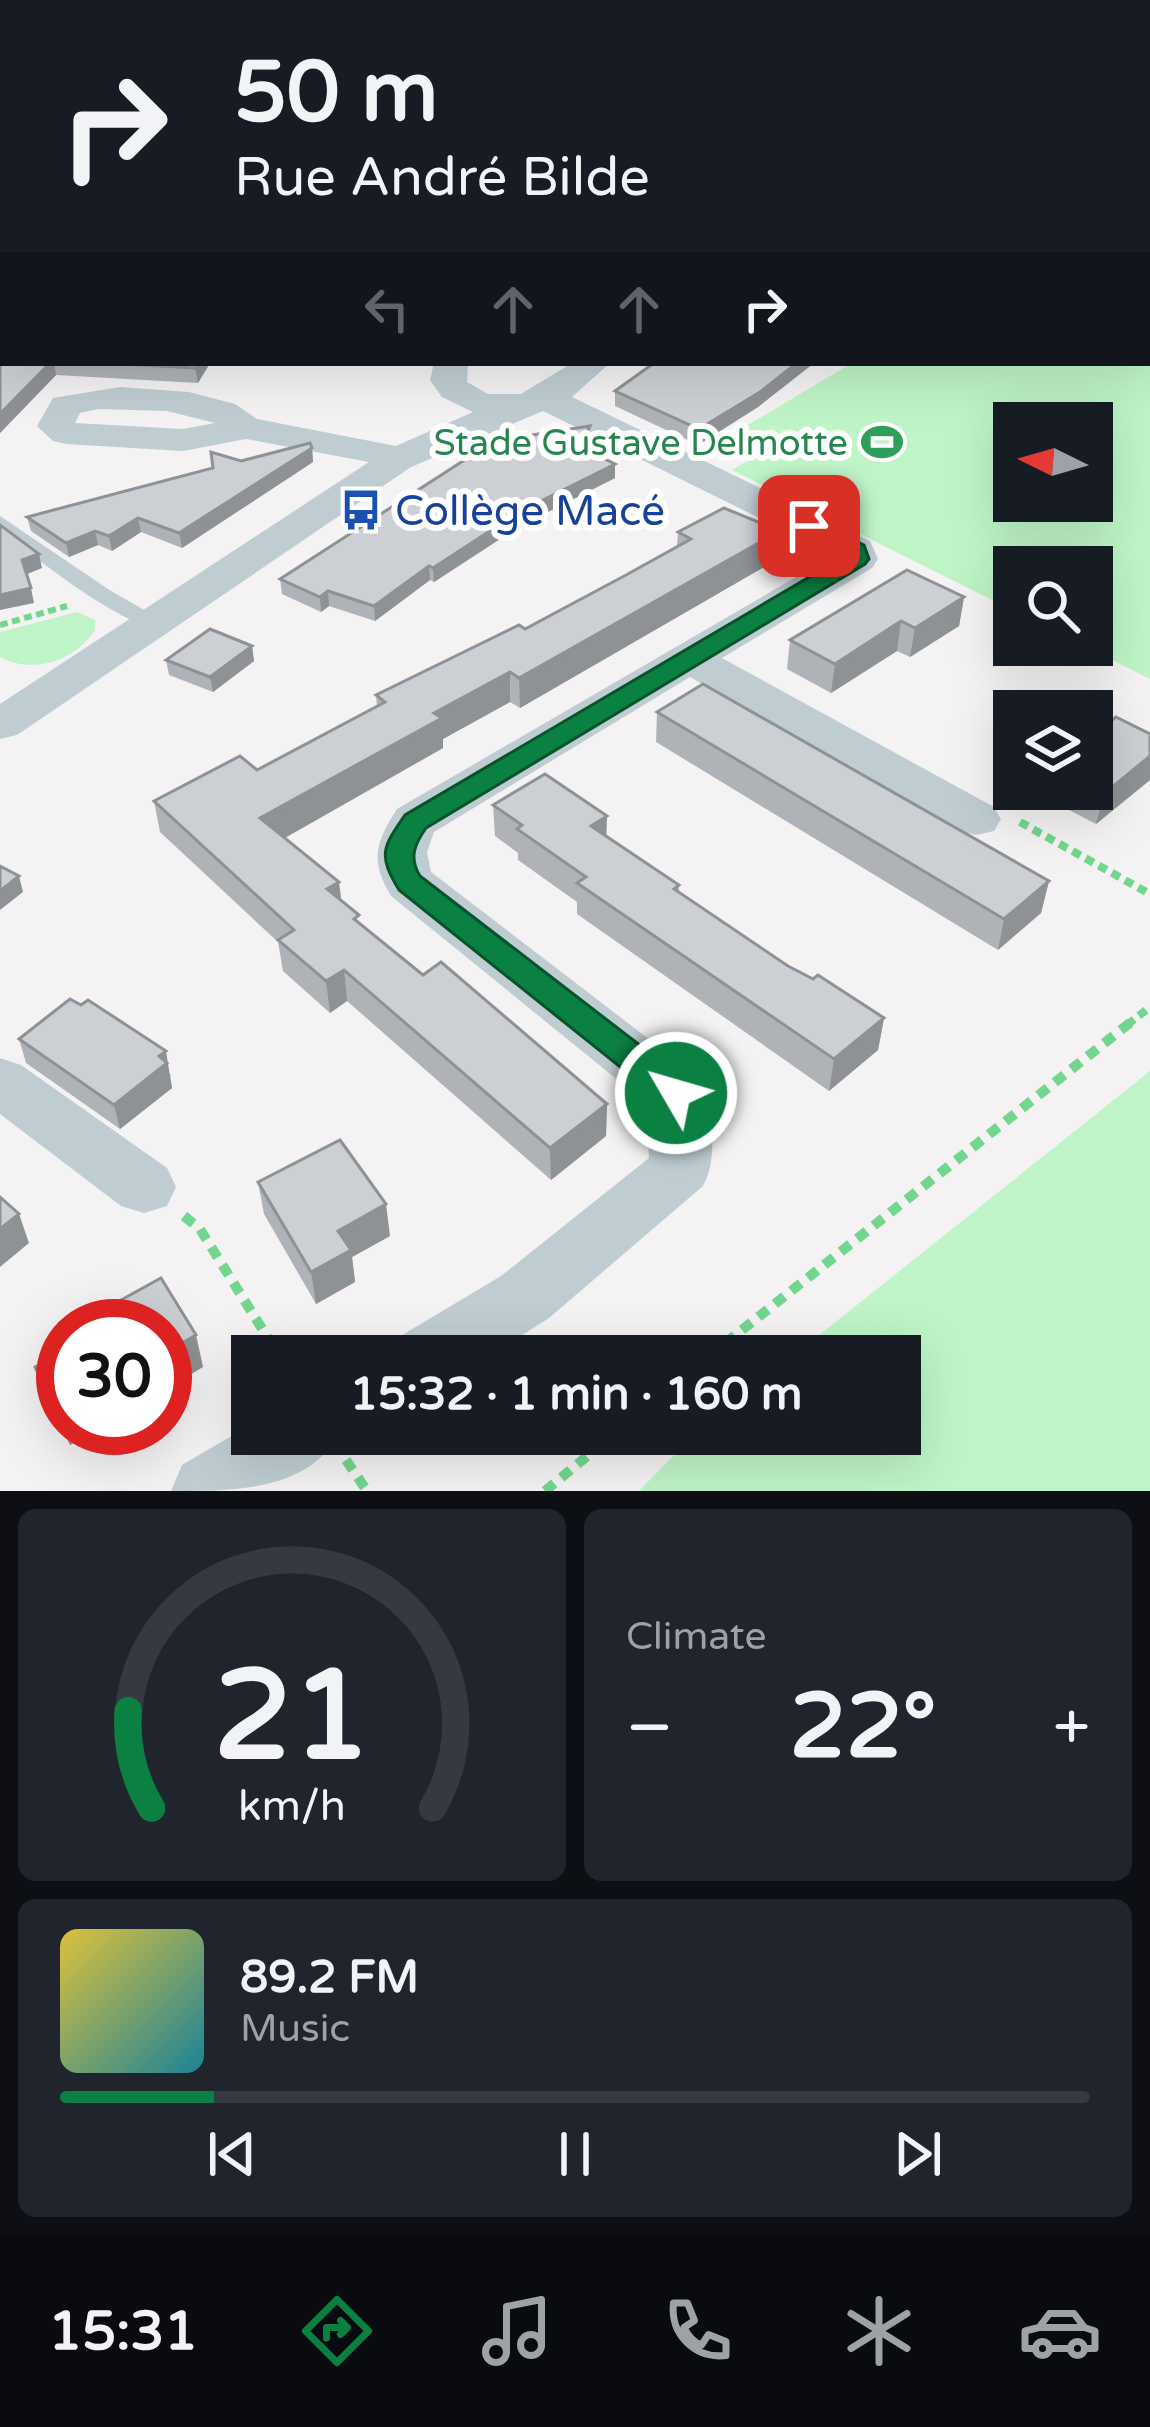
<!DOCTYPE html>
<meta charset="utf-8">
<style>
:root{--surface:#171b24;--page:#20242c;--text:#f1f3f6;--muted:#9ea1a6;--line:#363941;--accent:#0b8043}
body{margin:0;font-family:"Varela Round",sans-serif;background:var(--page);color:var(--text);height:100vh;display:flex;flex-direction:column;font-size:45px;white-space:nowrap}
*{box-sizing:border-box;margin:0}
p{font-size:39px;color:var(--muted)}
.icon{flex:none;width:66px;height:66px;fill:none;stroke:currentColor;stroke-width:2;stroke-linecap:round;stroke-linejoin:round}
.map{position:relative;height:1491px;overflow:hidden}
.panel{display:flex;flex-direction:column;gap:18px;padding:18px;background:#0d0f14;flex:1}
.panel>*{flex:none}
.guide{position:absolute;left:0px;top:0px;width:1152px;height:366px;box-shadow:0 12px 48px #0002;background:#171b24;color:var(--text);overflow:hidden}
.needle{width:78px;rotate:275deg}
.buttons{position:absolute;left:993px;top:402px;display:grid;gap:24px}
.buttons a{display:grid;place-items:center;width:120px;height:120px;border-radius:0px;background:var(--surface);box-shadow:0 12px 48px #0002;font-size:60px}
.speed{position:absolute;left:36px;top:1299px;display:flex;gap:24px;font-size:60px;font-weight:700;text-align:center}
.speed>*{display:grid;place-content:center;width:156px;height:156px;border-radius:50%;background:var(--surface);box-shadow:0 12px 48px #0002;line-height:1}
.speed .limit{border:18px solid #d22;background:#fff;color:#111}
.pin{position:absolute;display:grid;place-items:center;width:102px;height:102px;color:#fff;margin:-51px;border-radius:24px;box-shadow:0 6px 18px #0006}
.me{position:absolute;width:132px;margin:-66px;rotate:308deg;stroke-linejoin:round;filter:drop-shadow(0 0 9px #0008)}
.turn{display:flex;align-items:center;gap:42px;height:252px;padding:0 36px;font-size:54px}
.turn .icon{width:156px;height:156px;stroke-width:2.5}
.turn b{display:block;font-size:84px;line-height:102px}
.lanes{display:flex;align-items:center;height:114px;padding:0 36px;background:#0003;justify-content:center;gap:60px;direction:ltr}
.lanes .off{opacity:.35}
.big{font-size:90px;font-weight:700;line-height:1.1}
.panel .card{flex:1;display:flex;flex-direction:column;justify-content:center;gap:18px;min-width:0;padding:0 42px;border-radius:18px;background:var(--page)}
.panel .dial{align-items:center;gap:0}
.dial svg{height:312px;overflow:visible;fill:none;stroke:var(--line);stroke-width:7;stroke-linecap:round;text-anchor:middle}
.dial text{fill:var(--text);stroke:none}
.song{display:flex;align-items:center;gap:36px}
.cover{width:144px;height:144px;border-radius:18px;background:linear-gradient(135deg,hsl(50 70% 55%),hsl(190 70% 35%))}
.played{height:12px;border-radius:6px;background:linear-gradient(90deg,var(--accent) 15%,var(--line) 15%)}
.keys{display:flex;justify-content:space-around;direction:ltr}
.heat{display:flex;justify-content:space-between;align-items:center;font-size:66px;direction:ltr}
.panel .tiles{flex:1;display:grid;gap:18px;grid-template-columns:1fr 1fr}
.card:last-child{grid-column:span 2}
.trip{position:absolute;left:231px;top:1335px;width:690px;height:120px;border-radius:0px;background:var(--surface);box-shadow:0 12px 48px #0002;font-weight:700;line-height:120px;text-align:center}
.tab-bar{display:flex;height:192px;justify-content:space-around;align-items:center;background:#090b0e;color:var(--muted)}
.tab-bar .icon{width:84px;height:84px}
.tab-bar .on{color:var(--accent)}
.tab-bar b{font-size:54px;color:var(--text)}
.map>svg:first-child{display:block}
.green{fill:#bef4c7;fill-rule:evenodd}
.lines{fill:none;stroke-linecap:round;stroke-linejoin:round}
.path-far2{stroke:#72d68e;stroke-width:6;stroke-dasharray:8 4.5;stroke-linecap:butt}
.path-far1{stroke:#72d68e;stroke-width:8;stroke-dasharray:9 6;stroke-linecap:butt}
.path{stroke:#72d68e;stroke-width:10;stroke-dasharray:12 9;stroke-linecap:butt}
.service{fill:#bfcdd3;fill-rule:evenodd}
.minor{fill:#bfcdd3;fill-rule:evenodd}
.secondary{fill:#bcced5;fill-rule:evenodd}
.wall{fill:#afb3b7}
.shaded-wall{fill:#8f9295}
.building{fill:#ccd0d5;stroke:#8f9295;stroke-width:3}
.route{fill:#0b8043;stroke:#07532c;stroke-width:3}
.labels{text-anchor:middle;stroke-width:12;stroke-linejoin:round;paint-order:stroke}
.far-leisure-label{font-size:36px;fill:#27864d;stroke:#fff;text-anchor:end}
.transit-label{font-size:42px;fill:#164399;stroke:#fff;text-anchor:start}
</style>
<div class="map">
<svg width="1150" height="1491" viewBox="0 0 1150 1491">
<rect width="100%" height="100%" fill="#f4f2f3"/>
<g class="green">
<path d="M 1150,214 L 1150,679 L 1083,645 L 1092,645 L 1092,567 L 1014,567 L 1014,611 L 732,470 L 766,450 L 733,434 L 852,363 L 1149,363 ZM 1092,423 L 1092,501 L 1014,501 L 1014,423 Z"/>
<path d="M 77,612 L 95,620 L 95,630 C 74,661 34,675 0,657 L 0,632 Z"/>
<path d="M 1150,1071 L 1150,1491 L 639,1491 L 695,1434 L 900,1434 L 900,1356 L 793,1356 Z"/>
</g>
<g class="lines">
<path class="path-far2" d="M 0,625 L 67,606"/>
<g class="path-far1">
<path d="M 1020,822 L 1150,894"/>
<path d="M 1127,1025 L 1150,1007"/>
</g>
<g class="path">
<path d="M 184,1216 L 200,1229 L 279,1356"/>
<path d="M 709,1356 L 1131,1022"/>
<path d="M 346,1460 L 367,1491"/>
<path d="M 545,1491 L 614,1434"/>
</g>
<path class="service" d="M 0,516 L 111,591 L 167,623 L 164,628 C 128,633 32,554 0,531 Z"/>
<g class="minor">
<path d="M 434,363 L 468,363 L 467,382 L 488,394 L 521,394 L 572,363 L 610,363 L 572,397 L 870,541 L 878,559 L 872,568 L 722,658 L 994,807 L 1001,819 L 994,831 L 976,835 L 958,831 L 690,677 L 434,832 L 427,852 L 431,872 L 697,1076 C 713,1106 719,1157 703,1186 L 549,1318 L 489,1356 L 394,1356 L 404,1334 L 501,1276 L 649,1158 L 646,1103 L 391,896 C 370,861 375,843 397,809 L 834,555 L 543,411 L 411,467 L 17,735 L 0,739 L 0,704 L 369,462 L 246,439 L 183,451 L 66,444 L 53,441 L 37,426 L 53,398 L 120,387 L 189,392 L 235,404 L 257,419 L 396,446 L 473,412 L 442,397 L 430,380 ZM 98,409 L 167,411 L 215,423 L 183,429 L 75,423 L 80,413 Z"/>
<path d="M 0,1058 L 21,1065 L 167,1168 L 176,1187 L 167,1206 L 144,1213 L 121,1206 L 0,1114 Z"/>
<path d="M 252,1424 L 252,1434 L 339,1434 C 307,1491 236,1491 171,1491 L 182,1465 Z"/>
</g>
<rect class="secondary" x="1149" y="38" width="1" height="19"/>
</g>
<g class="wall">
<path d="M 0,0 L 1150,0 L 1150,34 L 1149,3 L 3,3 L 3,363 L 210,363 L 198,383 L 56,375 L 0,433 L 0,201 L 2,191 L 0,191 L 0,61 L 3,53 L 0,52 Z"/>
<path d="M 654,363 L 814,363 L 758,407 L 698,445 L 615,406 L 615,391 Z"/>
<path d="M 590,440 L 585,450 L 615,478 L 520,526 L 434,582 L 430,580 L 375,621 L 329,606 L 321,612 L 282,594 L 280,579 Z"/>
<path d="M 312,448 L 313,462 L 182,548 L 141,532 L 112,551 L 98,545 L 69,557 L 31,531 L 27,517 Z"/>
<path d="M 678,532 L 778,559 L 520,708 L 510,702 L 443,739 L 443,748 L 285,838 L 360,924 L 423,975 L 607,1104 L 606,1136 L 551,1180 L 347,1001 L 330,1013 L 283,971 L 278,942 L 160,832 L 154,801 L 257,770 L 377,706 L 376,695 L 525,629 L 626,575 L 677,546 Z"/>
<path d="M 964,597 L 959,626 L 910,657 L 897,651 L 831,693 L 787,669 L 790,640 Z"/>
<path d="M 252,646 L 254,661 L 213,692 L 169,675 L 166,660 Z"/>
<path d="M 657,712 L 1049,881 L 1041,913 L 998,950 L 656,742 Z"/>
<path d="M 1150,734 L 1150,780 L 1096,824 L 1046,798 L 1048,789 L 1092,789 L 1092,736 Z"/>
<path d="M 493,805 L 607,837 L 679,885 L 679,892 L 788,966 L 884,1018 L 878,1050 L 829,1091 L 577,914 L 577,902 L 518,860 L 518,853 L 495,836 Z"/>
<path d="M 19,1039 L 171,1075 L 170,1077 L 172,1088 L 120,1129 L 26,1063 Z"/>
<path d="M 258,1182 L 390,1236 L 352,1257 L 355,1282 L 316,1304 L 264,1214 Z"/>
<path d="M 63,1351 L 63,1428 L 99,1428 L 70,1445 L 46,1399 L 35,1367 Z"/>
</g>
<g class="shaded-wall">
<path d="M 50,363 L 54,363 L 56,375 L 0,433 L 0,414 Z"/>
<path d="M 199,363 L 210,363 L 198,383 L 195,368 Z"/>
<path d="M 797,363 L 814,363 L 758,407 L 698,445 L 699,429 Z"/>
<path d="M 590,426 L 590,440 L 580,461 L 580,447 Z"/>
<path d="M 312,448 L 313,462 L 182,548 L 179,533 Z"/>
<path d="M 615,464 L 615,478 L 520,526 L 434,582 L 433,568 L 519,512 Z"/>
<path d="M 138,518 L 141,532 L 112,551 L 109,536 Z"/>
<path d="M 95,531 L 98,545 L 69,557 L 66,543 Z"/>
<path d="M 780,531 L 778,559 L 520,708 L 519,678 Z"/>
<path d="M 39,554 L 42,568 L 25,575 L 22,560 Z"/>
<path d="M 429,566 L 430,580 L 375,621 L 374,606 Z"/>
<path d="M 31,588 L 34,603 L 0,610 L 0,595 Z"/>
<path d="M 328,591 L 329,606 L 321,612 L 320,597 Z"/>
<path d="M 964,597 L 959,626 L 910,657 L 915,628 Z"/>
<path d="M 901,621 L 897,651 L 831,693 L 835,664 Z"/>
<path d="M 252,646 L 254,661 L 213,692 L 210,677 Z"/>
<path d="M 510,672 L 510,702 L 443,739 L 443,748 L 265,849 L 260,818 L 434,713 Z"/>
<path d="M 1150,756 L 1150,780 L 1096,824 L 1104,794 Z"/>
<path d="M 607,816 L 606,847 L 591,826 Z"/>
<path d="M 19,876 L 23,892 L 0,910 L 0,891 Z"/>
<path d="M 1049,881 L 1041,913 L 998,950 L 1004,919 Z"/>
<path d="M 339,882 L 343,913 L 327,889 Z"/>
<path d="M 344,970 L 347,1001 L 330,1013 L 326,981 Z"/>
<path d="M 884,1018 L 878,1050 L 829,1091 L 834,1059 Z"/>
<path d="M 166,1051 L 172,1088 L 120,1129 L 114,1105 Z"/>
<path d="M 607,1104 L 606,1136 L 551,1180 L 550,1148 Z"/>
<path d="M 386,1204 L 390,1236 L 352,1257 L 355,1282 L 316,1304 L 311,1272 L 338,1231 Z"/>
<path d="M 19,1214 L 29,1243 L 0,1267 L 0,1229 Z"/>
<path d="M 196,1335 L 203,1367 L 165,1390 L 165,1353 Z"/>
<path d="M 64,1428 L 99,1428 L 70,1445 Z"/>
</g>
<g class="building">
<path d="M 0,0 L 1150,0 L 1150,25 L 1149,3 L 3,3 L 3,42 L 0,41 Z"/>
<path d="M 3,52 L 3,180 L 0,179 L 0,61 Z"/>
<path d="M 3,188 L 3,351 L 0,348 L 0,201 Z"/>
<path d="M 3,351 L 3,363 L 50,363 L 0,414 L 0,352 Z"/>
<path d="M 106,363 L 199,363 L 195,368 Z"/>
<path d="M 654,363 L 797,363 L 760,392 L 699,429 L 615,391 Z"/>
<path d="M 590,426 L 580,447 L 615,464 L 519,512 L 433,568 L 429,566 L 374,606 L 328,591 L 320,597 L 280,579 L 494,441 Z"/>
<path d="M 310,443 L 312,448 L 179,533 L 138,518 L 109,536 L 95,531 L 66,543 L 27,517 L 213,468 L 211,452 L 241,461 Z"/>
<path d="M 724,508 L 780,531 L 519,678 L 510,672 L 434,713 L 442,718 L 260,818 L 339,882 L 327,889 L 359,915 L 354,919 L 423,975 L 441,962 L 607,1104 L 550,1148 L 344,970 L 326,981 L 278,940 L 294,930 L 154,801 L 240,756 L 257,770 L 385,702 L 376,695 L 519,625 L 525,629 L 626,575 L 691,539 L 678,532 Z"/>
<path d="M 0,525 L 39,554 L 22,560 L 31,588 L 0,595 Z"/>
<path d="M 907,570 L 964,597 L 915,628 L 901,621 L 835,664 L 790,640 Z"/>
<path d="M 210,629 L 252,646 L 210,677 L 166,660 Z"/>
<path d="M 703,684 L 1049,881 L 1004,919 L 657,712 Z"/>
<path d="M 1116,717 L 1150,734 L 1150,756 L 1104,794 L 1092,788 L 1092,736 Z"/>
<path d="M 545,774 L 607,816 L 591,826 L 679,885 L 674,889 L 788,966 L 813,979 L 818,975 L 884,1018 L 834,1059 L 577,883 L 586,877 L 517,829 L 522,825 L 493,805 Z"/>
<path d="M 0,866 L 19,876 L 0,891 Z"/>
<path d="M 70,999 L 81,1005 L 88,1000 L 166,1051 L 159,1056 L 167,1063 L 114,1105 L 19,1039 Z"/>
<path d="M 340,1140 L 386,1204 L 338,1231 L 351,1250 L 311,1272 L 258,1182 Z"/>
<path d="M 0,1197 L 19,1214 L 0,1229 Z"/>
<path d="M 161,1278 L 196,1335 L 165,1353 L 165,1326 L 74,1326 Z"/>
<path d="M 63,1351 L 63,1411 L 59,1414 L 35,1367 Z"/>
</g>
<path class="route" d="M 809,519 L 864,545 L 869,559 L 865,564 L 426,828 C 414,845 409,858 420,876 L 689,1083 L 694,1093 L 689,1102 L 676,1106 L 664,1102 L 399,890 C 378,855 382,848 405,815 L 845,556 L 801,531 L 798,526 Z"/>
<defs>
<g id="stadium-bare" transform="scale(3.24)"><path d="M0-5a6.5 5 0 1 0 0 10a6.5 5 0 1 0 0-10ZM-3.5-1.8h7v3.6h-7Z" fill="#2e9e5b" stroke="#fff" stroke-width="2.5" paint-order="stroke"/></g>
<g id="bus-bare" transform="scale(3.24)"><path d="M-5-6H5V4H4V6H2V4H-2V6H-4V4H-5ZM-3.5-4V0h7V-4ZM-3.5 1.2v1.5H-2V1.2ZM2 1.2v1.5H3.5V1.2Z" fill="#1a4fb4" stroke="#fff" stroke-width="2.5" paint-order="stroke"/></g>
</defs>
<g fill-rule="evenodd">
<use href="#stadium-bare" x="882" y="442"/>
<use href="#bus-bare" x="361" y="510"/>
</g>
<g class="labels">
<g class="far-leisure-label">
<text x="848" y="455">Stade Gustave Delmotte</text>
</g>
<g class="transit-label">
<text x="395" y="525">Collège Macé</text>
</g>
</g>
</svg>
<div class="buttons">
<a><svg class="needle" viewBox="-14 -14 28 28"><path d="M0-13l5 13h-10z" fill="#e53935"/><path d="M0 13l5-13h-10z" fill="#9ea1a6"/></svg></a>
<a><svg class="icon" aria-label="search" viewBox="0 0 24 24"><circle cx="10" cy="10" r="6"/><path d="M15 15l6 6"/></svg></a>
<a><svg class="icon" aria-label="layers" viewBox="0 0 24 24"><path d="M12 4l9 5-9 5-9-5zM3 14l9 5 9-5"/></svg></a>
</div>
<div class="speed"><div class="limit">30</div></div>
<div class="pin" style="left:809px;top:526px;background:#d93025"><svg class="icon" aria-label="arrive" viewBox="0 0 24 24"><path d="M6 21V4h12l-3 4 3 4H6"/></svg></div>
<svg class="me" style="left:676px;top:1093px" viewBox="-20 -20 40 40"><circle r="17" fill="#0b8043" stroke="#fff" stroke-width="3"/><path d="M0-11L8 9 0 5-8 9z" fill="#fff"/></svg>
<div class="trip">15:32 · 1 min · 160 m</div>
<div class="guide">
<div class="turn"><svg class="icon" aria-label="right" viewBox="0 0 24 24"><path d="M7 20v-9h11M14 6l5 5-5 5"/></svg><div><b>50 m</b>Rue André Bilde</div></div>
<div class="lanes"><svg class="icon off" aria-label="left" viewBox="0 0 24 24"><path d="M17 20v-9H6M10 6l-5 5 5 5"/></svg><svg class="icon off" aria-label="ahead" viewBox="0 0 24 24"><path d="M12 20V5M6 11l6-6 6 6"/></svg><svg class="icon off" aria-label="ahead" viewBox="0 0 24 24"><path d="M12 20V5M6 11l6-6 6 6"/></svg><svg class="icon" aria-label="right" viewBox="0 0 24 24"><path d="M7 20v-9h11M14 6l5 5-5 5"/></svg></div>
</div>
</div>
<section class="panel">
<div class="tiles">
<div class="card dial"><svg viewBox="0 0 100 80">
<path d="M14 69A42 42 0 1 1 86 69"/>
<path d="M14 69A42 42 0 0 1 8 44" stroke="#0b8043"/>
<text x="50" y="56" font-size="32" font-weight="700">21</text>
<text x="50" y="72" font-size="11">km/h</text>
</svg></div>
<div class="card"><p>Climate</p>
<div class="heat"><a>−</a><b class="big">22°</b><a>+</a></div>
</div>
<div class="card">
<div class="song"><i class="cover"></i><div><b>89.2 FM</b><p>Music</p></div></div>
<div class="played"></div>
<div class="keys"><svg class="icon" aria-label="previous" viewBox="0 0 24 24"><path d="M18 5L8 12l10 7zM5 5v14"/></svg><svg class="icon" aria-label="pause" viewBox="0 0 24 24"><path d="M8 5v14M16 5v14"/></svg><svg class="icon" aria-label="next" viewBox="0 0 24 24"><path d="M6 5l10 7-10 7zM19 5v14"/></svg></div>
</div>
</div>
</section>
<nav class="tab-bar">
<b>15:31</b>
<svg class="icon on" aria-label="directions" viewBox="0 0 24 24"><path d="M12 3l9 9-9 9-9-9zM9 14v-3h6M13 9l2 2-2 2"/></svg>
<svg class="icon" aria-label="music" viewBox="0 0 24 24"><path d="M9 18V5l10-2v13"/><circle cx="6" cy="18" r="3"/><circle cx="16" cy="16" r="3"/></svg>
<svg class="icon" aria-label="phone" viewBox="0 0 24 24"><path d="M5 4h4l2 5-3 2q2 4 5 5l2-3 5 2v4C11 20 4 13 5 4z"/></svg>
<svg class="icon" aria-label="climate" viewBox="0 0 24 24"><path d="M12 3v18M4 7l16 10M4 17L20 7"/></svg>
<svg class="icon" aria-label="car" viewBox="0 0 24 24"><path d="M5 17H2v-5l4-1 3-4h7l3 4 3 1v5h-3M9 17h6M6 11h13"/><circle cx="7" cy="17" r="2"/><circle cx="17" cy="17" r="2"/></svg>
</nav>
